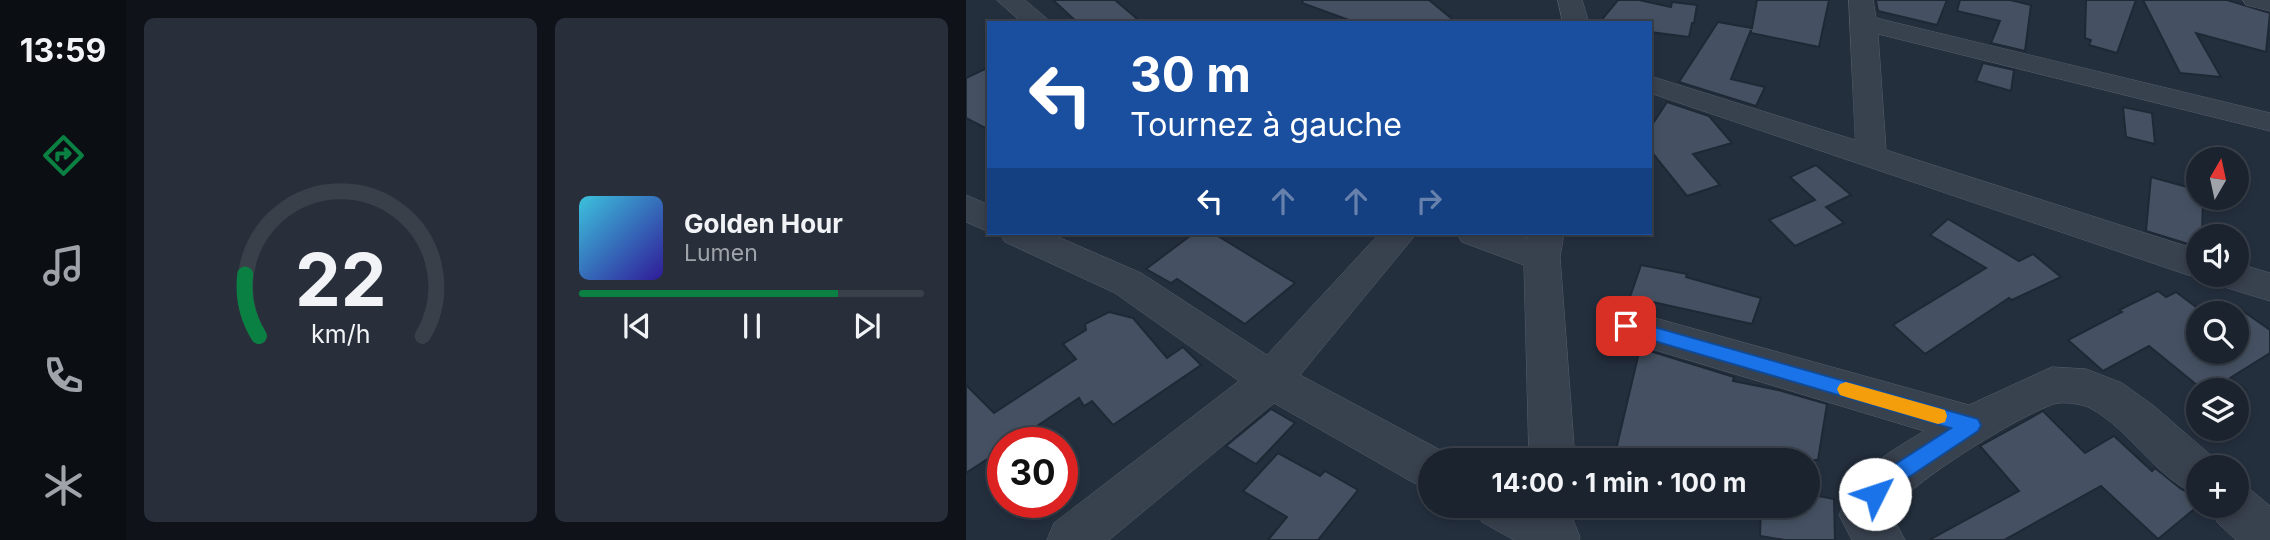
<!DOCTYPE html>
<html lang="fr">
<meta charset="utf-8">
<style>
:root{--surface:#1b232e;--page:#282f3a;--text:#f1f3f6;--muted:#a0a4aa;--line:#39404a;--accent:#0b8043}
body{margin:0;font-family:Inter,sans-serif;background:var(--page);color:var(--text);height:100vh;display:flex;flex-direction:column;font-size:26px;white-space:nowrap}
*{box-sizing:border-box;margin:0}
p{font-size:23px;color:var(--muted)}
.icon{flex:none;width:38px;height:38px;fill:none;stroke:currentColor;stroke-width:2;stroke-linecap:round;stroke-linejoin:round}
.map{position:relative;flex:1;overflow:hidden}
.panel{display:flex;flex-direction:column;gap:18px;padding:18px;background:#0f1319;width:840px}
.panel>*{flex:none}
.top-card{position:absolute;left:21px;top:21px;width:665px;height:214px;border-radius:0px;box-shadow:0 4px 10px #0003,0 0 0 2px var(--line);background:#1a4fa0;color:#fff;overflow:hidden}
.needle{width:46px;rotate:9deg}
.fabs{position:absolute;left:1220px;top:147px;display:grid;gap:14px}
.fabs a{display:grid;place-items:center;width:63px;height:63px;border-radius:50%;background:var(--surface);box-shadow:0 4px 10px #0003,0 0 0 2px var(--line);font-size:35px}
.speed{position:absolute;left:21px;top:427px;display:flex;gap:14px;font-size:35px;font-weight:700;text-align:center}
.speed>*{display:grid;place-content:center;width:91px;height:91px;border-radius:50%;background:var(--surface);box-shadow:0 4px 10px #0003,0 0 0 2px var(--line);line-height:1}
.speed .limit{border:10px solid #d22;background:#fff;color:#111}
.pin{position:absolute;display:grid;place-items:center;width:60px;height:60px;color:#fff;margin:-30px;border-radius:14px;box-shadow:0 4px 10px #0006}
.me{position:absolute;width:77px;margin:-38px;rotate:49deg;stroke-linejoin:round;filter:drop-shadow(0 0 5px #0008)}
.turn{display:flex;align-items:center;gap:24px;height:147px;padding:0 28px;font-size:32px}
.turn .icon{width:91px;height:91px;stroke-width:2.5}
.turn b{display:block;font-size:49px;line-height:60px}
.lanes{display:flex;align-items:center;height:66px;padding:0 28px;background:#0003;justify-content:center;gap:35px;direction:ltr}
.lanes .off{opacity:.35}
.panel .card{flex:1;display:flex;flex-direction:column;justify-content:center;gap:10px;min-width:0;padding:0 24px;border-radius:10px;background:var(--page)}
.panel .dial{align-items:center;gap:0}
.dial svg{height:182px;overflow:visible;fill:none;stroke:var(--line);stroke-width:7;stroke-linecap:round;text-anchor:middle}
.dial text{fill:var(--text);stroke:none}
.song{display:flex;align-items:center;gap:21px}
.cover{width:84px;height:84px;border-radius:10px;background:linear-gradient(135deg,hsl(190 70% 55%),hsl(250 70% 35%))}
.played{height:7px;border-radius:4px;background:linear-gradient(90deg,var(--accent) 75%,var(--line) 75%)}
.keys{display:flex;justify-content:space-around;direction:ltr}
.panel .tiles{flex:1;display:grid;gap:18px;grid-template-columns:repeat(2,1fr)}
.trip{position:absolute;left:452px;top:448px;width:402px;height:70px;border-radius:35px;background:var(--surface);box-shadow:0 4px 10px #0003,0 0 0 2px var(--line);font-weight:700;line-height:70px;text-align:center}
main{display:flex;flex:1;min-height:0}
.menu{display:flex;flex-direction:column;width:126px;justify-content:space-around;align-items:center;background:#0b0e12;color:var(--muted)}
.menu .icon{width:49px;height:49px}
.menu .selected{color:var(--accent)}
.menu b{font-size:32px;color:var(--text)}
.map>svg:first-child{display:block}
.building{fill:#455162;stroke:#1f2835;stroke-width:2}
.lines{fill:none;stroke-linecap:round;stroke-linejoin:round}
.minor-casing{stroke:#565f6c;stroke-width:1}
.minor{fill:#38414e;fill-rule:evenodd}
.route{fill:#1a73e8;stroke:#114b97;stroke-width:2}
.slow{fill:#f59e0b}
</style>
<main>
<nav class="menu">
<b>13:59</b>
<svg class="icon selected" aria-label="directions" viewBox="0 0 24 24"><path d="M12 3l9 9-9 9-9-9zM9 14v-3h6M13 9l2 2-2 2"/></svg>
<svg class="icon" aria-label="music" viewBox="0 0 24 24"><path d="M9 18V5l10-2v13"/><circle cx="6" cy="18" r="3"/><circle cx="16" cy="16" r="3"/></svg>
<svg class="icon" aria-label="phone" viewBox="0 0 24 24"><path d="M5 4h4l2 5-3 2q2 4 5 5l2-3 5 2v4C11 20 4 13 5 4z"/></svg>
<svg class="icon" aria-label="climate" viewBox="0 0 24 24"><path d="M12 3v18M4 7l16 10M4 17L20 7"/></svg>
</nav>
<section class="panel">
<div class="tiles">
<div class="card dial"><svg viewBox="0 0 100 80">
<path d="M14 69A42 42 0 1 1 86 69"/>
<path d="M14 69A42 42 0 0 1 8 42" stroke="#0b8043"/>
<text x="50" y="56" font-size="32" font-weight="700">22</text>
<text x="50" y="72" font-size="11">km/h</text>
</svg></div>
<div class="card">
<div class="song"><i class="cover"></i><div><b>Golden Hour</b><p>Lumen</p></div></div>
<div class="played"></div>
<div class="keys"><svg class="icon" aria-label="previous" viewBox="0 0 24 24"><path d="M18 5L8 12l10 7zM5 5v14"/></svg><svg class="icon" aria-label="pause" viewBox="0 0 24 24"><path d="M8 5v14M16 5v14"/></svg><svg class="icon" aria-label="next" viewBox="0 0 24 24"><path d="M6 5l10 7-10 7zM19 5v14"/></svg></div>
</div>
</div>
</section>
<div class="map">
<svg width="1304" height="540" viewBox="0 0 1304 540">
<rect width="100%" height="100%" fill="#242f3e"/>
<g class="building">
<path d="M 87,0 L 149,0 L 176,23 L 112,23 Z"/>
<path d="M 337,0 L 463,0 L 491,23 L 391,23 L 336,3 Z"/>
<path d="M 652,0 L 673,0 L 705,7 L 706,2 L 731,5 L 728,23 L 726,23 L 723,37 L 684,32 L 684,23 L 633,23 Z"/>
<path d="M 791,0 L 863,0 L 853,47 L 785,33 L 785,30 L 765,79 L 799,87 L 790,106 L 713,82 L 752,22 L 786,28 Z"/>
<path d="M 910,0 L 981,0 L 971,25 L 912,11 Z"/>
<path d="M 994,0 L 1044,0 L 1065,5 L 1059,51 L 1025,43 L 1034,21 L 991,11 Z"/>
<path d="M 1120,0 L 1170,0 L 1151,53 L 1123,45 L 1125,40 L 1119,38 Z"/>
<path d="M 1177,0 L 1261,0 L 1304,13 L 1300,52 L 1230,33 L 1255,77 L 1214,73 Z"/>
<path d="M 1017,63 L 1048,70 L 1045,91 L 1010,81 Z"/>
<path d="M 23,67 L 23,130 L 0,118 L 0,78 Z"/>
<path d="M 701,102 L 743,116 L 766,143 L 727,154 L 754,185 L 721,196 L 684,150 L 684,128 Z"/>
<path d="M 1157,107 L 1186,113 L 1189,144 L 1160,137 Z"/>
<path d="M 850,165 L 885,195 L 860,207 L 878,223 L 829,246 L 803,220 L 849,200 L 824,177 Z"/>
<path d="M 1185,177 L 1232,190 L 1232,198 L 1237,198 L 1236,236 L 1232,236 L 1232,247 L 1180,231 Z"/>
<path d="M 982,219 L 1053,261 L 1067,254 L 1095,277 L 1046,300 L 1043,298 L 959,354 L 927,325 L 1020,268 L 964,235 Z"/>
<path d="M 228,233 L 247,233 L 329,283 L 279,324 L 211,279 L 205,283 L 180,269 Z"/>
<path d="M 675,265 L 721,274 L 720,277 L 795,298 L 786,324 L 664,297 Z"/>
<path d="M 1192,291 L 1200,297 L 1210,292 L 1238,313 L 1232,313 L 1232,352 L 1270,352 L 1270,313 L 1244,313 L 1264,302 L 1304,330 L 1304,353 L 1264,378 L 1280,390 L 1237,390 L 1183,346 L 1137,371 L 1102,340 L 1156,312 L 1153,310 Z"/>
<path d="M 143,312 L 167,318 L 201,358 L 217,347 L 235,365 L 147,425 L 126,401 L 118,406 L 113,398 L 46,443 L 37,443 L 37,449 L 0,473 L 0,385 L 28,413 L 110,359 L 97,344 L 120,330 L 119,324 Z"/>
<path d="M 674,348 L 768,377 L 767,381 L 812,390 L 861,404 L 852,460 L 681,460 L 649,454 Z"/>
<path d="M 305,409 L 329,423 L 290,464 L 260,446 Z"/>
<path d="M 1077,411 L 1119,453 L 1148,436 L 1186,471 L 1189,468 L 1215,489 L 1232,497 L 1232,506 L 1192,539 L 1135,486 L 1038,540 L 963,540 L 1053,491 L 1014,446 Z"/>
<path d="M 312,453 L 354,476 L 359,471 L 392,490 L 352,540 L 302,540 L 321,517 L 277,491 Z"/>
<path d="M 842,494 L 868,499 L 869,540 L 819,540 L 794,536 L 795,506 L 842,506 Z"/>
</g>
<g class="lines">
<g class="minor-casing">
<g id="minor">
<path d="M 31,0 L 59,0 L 86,23 L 57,23 Z"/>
<path d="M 592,0 L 616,0 L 623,23 L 597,23 Z"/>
<path d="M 883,0 L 907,0 L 910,18 L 1304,113 L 1304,131 L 912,34 L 920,150 L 1232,250 L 1232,275 L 1241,275 L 1232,278 L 1219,274 L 684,93 L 684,76 L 889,140 Z"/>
<path d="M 1277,0 L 1304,0 L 1304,11 L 1280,5 Z"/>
<path d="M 0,195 L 23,205 L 23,232 L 0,222 Z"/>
<path d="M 34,233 L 83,233 L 175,273 L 301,355 L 414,233 L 451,233 L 334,375 L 480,453 L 483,460 L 464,460 L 464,489 L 448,483 L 308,403 L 143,540 L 81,540 L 88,523 L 273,381 L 149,293 L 39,242 Z"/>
<path d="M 491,233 L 546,233 L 561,238 L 563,233 L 598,233 L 594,257 L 609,460 L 563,460 L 558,265 L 496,242 Z"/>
<path d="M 1270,263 L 1304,273 L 1304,301 L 1252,285 L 1247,275 L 1270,275 Z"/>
<path d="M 660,310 L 1003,405 L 1086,367 L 1120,369 L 1156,383 L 1188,406 L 1248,458 L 1252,467 L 1232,467 L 1232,495 C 1189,478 1165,430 1124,408 C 1116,404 1097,401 1088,404 C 1052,416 945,482 924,512 L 939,540 L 886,540 L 873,515 C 894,467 916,457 958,431 L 646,337 L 640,326 L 646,315 Z"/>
<path d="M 1270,484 L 1285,490 L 1304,506 L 1304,540 L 1270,540 L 1251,522 L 1244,506 L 1270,506 Z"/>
<path d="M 509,506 L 580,506 L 607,520 L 614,537 L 613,540 L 548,540 L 516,522 Z"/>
</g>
</g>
<use href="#minor" class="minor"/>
</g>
<path class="route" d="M 660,319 L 1005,417 L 1012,419 L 1015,425 L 1012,431 L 928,487 L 916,501 L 909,504 L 902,501 L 899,494 L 914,474 L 985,428 L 654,331 L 652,326 L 654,321 Z"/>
<path class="slow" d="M 880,382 L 972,408 L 979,410 L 981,416 L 979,422 L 972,424 L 880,397 L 874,395 L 871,389 L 874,384 Z"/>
</svg>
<div class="fabs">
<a><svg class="needle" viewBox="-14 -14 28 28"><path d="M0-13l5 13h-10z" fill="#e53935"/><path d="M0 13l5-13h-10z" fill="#a0a4aa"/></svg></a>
<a><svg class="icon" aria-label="sound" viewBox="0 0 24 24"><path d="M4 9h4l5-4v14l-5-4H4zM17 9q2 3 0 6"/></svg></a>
<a><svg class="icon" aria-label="search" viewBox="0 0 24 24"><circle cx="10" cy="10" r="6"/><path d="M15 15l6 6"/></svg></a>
<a><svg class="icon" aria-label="layers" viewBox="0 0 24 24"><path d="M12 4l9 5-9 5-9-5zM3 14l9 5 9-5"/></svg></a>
<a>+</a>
</div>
<div class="speed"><div class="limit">30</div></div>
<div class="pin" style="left:660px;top:326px;background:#d93025"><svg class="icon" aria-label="arrive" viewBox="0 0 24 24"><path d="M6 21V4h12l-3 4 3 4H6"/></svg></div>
<svg class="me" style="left:909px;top:494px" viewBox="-20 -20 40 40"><circle r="19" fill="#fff"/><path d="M0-13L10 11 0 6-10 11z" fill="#1a73e8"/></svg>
<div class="trip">14:00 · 1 min · 100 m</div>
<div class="top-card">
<div class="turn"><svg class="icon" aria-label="left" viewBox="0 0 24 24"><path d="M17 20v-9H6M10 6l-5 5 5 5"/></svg><div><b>30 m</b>Tournez à gauche</div></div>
<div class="lanes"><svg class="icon" aria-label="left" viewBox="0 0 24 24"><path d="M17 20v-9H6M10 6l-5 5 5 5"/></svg><svg class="icon off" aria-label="ahead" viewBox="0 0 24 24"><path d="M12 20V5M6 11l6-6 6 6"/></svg><svg class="icon off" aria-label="ahead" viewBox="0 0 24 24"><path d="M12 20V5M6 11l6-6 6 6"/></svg><svg class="icon off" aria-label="right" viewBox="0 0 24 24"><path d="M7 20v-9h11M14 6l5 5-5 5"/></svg></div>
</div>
</div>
</main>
